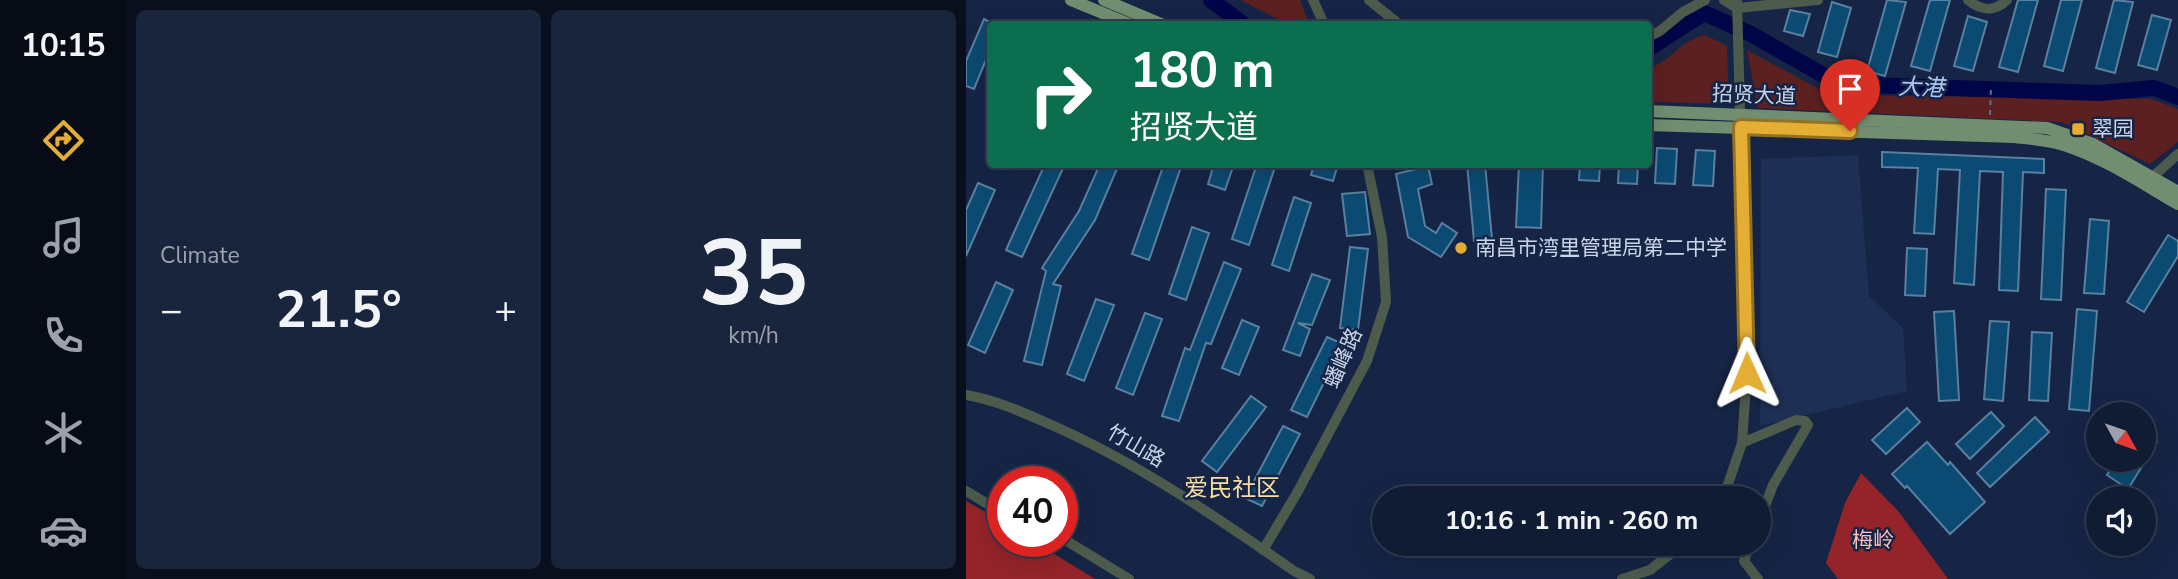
<!DOCTYPE html>
<meta charset="utf-8">
<style>
:root{--surface:#101c34;--page:#19253c;--text:#f1f3f6;--muted:#9ca1ac;--line:#303a4f;--accent:#e4ae35}
body{margin:0;font-family:"Nunito Sans","Noto Sans SC",sans-serif;background:var(--page);color:var(--text);height:100vh;display:flex;flex-direction:column;font-size:26px;white-space:nowrap}
*{box-sizing:border-box;margin:0}
p{font-size:23px;color:var(--muted)}
.icon{flex:none;width:38px;height:38px;fill:none;stroke:currentColor;stroke-width:2;stroke-linecap:round;stroke-linejoin:round}
.map{position:relative;flex:1;overflow:hidden}
.sheet{display:flex;flex-direction:column;gap:10px;padding:10px;background:#090f1d;width:840px}
.sheet>*{flex:none}
.top-card{position:absolute;left:21px;top:21px;width:665px;height:147px;border-radius:7px;box-shadow:0 7px 28px #0002,0 0 0 2px var(--line);background:#0b6e4f;color:#fff;overflow:hidden}
.needle{width:46px;rotate:130deg}
.controls{position:absolute;left:1120px;top:402px;display:grid;gap:14px}
.controls a{display:grid;place-items:center;width:70px;height:70px;border-radius:50%;background:var(--surface);box-shadow:0 7px 28px #0002,0 0 0 2px var(--line);font-size:35px}
.speed{position:absolute;left:21px;top:466px;display:flex;gap:14px;font-size:35px;font-weight:700;text-align:center}
.speed>*{display:grid;place-content:center;width:91px;height:91px;border-radius:50%;background:var(--surface);box-shadow:0 7px 28px #0002,0 0 0 2px var(--line);line-height:1}
.speed .limit{border:10px solid #d22;background:#fff;color:#111}
.pin{position:absolute;display:grid;place-items:center;width:60px;height:60px;color:#fff;margin:-72px -30px;border-radius:50% 50% 50% 0;rotate:-45deg;box-shadow:0 0 7px #0007}
.pin .icon{rotate:45deg}
.me{position:absolute;width:77px;margin:-38px;rotate:359deg;stroke-linejoin:round;filter:drop-shadow(0 0 5px #0008)}
.turn{display:flex;align-items:center;gap:24px;height:147px;padding:0 28px;font-size:32px}
.turn .icon{width:91px;height:91px;stroke-width:2.5}
.turn b{display:block;font-size:49px;line-height:60px}
.big{font-size:52px;font-weight:700;line-height:1.1}
.sheet .card{flex:1;display:flex;flex-direction:column;justify-content:center;gap:10px;min-width:0;padding:0 24px;border-radius:10px;background:var(--page)}
.sheet .dial{align-items:center;gap:0}
.dial b{font-size:91px;line-height:1}
.heat{display:flex;justify-content:space-between;align-items:center;font-size:38px;direction:ltr}
.sheet .tiles{flex:1;display:grid;gap:10px;grid-template-columns:repeat(2,1fr)}
.trip{position:absolute;left:406px;top:486px;width:399px;height:70px;border-radius:35px;background:var(--surface);box-shadow:0 7px 28px #0002,0 0 0 2px var(--line);font-weight:700;line-height:70px;text-align:center}
main{display:flex;flex:1;min-height:0}
.dock{display:flex;flex-direction:column;width:126px;justify-content:space-around;align-items:center;background:#060b15;color:var(--muted)}
.dock .icon{width:49px;height:49px}
.dock .selected{color:var(--accent)}
.dock b{font-size:32px;color:var(--text)}
.map>svg:first-child{display:block}
.built{fill:#1d2f55}
.green{fill:#5c2020}
.forest{fill:#95242a}
.lines{fill:none;stroke-linecap:round;stroke-linejoin:round}
.river{stroke:#000547;stroke-width:16}
.building{fill:#0b4a72;stroke:#5a809f;stroke-width:2}
.path{stroke:#616e8a;stroke-width:2;stroke-dasharray:5 5;stroke-linecap:butt}
.minor{stroke:#4d5b4c;stroke-width:10}
.major{stroke:#728e70;stroke-width:12}
.route-casing{stroke:#947122;stroke-width:18}
.route{stroke:#e4ae35;stroke-width:12}
.poi-dot{fill:#e4ae35;stroke:#162546;stroke-width:2.5}
.labels{text-anchor:middle;stroke-width:5;stroke-linejoin:round;paint-order:stroke}
.street-label{font-size:21px;fill:#c9d4e9;stroke:#162546}
.poi-label{font-size:21px;fill:#c9d4e9;stroke:#162546;text-anchor:start}
.park-label{font-size:21px;fill:#fdbfbb;stroke:#162546}
.water-label{font-size:23px;font-style:italic;fill:#adc6f5;stroke:#162546}
.quarter-label{font-size:24px;fill:#f9dba3;stroke:#162546}
</style>
<main>
<nav class="dock">
<b>10:15</b>
<svg class="icon selected" aria-label="directions" viewBox="0 0 24 24"><path d="M12 3l9 9-9 9-9-9zM9 14v-3h6M13 9l2 2-2 2"/></svg>
<svg class="icon" aria-label="music" viewBox="0 0 24 24"><path d="M9 18V5l10-2v13"/><circle cx="6" cy="18" r="3"/><circle cx="16" cy="16" r="3"/></svg>
<svg class="icon" aria-label="phone" viewBox="0 0 24 24"><path d="M5 4h4l2 5-3 2q2 4 5 5l2-3 5 2v4C11 20 4 13 5 4z"/></svg>
<svg class="icon" aria-label="climate" viewBox="0 0 24 24"><path d="M12 3v18M4 7l16 10M4 17L20 7"/></svg>
<svg class="icon" aria-label="car" viewBox="0 0 24 24"><path d="M5 17H2v-5l4-1 3-4h7l3 4 3 1v5h-3M9 17h6M6 11h13"/><circle cx="7" cy="17" r="2"/><circle cx="17" cy="17" r="2"/></svg>
</nav>
<section class="sheet">
<div class="tiles">
<div class="card"><p>Climate</p>
<div class="heat"><a>−</a><b class="big">21.5°</b><a>+</a></div>
</div>
<div class="card dial"><b>35</b><p>km/h</p></div>
</div>
</section>
<div class="map">
<svg width="1212" height="579" viewBox="0 0 1212 579">
<rect width="100%" height="100%" fill="#162546"/>
<path class="built" d="M 892,155 L 903,296 L 937,328 L 941,391 L 794,426 L 795,159 Z"/>
<g class="green">
<path d="M 275,0 L 334,0 L 343,23 L 315,21 Z"/>
<path d="M 739,35 L 761,46 L 763,104 L 683,102 L 683,67 C 703,64 712,41 739,35 Z"/>
<path d="M 781,50 L 864,95 L 1185,99 L 1212,109 L 1212,142 L 1184,164 L 1095,122 L 792,108 Z"/>
</g>
<g class="forest">
<path d="M 895,473 L 933,512 L 982,579 L 872,579 L 860,563 L 879,503 Z"/>
<path d="M 0,501 L 37,522 L 37,541 L 67,541 L 129,579 L 0,579 Z"/>
</g>
<g class="lines">
<g class="river">
<path d="M 245,0 L 277,24"/>
<path d="M 682,49 L 738,13 L 785,34 L 873,84 L 1134,93 L 1188,88 L 1212,97"/>
</g>
</g>
<g class="building">
<path d="M 921,0 L 940,2 L 919,76 L 901,71 Z"/>
<path d="M 964,0 L 984,0 L 964,71 L 945,66 Z"/>
<path d="M 1052,0 L 1072,0 L 1052,72 L 1033,67 Z"/>
<path d="M 1095,0 L 1116,0 L 1097,71 L 1078,66 Z"/>
<path d="M 1148,0 L 1167,2 L 1149,73 L 1130,68 Z"/>
<path d="M 866,2 L 885,8 L 871,57 L 852,52 Z"/>
<path d="M 824,10 L 844,14 L 837,36 L 818,31 Z"/>
<path d="M 1186,15 L 1205,20 L 1191,70 L 1172,65 Z"/>
<path d="M 1002,16 L 1021,22 L 1007,71 L 988,66 Z"/>
<path d="M 18,19 L 24,22 L 24,50 L 8,89 L 0,86 L 0,61 Z"/>
<path d="M 691,148 L 711,149 L 709,184 L 689,183 Z"/>
<path d="M 730,150 L 749,151 L 747,186 L 727,185 Z"/>
<path d="M 916,152 L 1078,159 L 1078,173 L 1057,172 L 1052,291 L 1033,290 L 1037,172 L 1014,171 L 1008,285 L 988,283 L 994,170 L 972,169 L 968,234 L 948,233 L 952,168 L 916,167 Z"/>
<path d="M 79,164 L 99,164 L 56,257 L 40,250 Z"/>
<path d="M 134,164 L 153,164 L 129,220 L 87,284 L 95,286 L 76,365 L 58,361 L 80,271 L 76,268 L 113,211 Z"/>
<path d="M 198,164 L 216,164 L 183,260 L 166,254 Z"/>
<path d="M 248,164 L 268,164 L 259,190 L 242,184 Z"/>
<path d="M 291,164 L 310,164 L 283,245 L 266,239 Z"/>
<path d="M 348,164 L 372,164 L 367,181 L 345,175 Z"/>
<path d="M 501,164 L 519,164 L 526,239 L 508,241 Z"/>
<path d="M 553,164 L 577,164 L 575,228 L 550,227 Z"/>
<path d="M 614,164 L 634,164 L 633,181 L 613,180 Z"/>
<path d="M 653,164 L 672,164 L 671,184 L 652,183 Z"/>
<path d="M 462,166 L 466,184 L 452,189 L 459,226 L 470,233 L 476,223 L 491,233 L 475,257 L 442,237 L 430,174 Z"/>
<path d="M 12,183 L 29,190 L 0,256 L 0,210 Z"/>
<path d="M 1080,189 L 1100,190 L 1095,300 L 1075,299 Z"/>
<path d="M 399,192 L 404,234 L 381,236 L 376,194 Z"/>
<path d="M 328,197 L 345,203 L 323,271 L 306,265 Z"/>
<path d="M 1124,219 L 1143,221 L 1138,294 L 1118,293 Z"/>
<path d="M 226,227 L 243,233 L 220,300 L 203,294 Z"/>
<path d="M 1202,235 L 1212,241 L 1212,256 L 1178,312 L 1161,302 Z"/>
<path d="M 384,247 L 402,249 L 392,330 L 374,328 Z"/>
<path d="M 941,248 L 961,249 L 959,296 L 939,295 Z"/>
<path d="M 258,262 L 275,269 L 245,344 L 240,343 L 213,421 L 196,416 L 219,348 L 224,350 Z"/>
<path d="M 346,274 L 364,280 L 346,325 L 332,323 L 344,329 L 334,356 L 317,350 Z"/>
<path d="M 30,282 L 47,290 L 19,353 L 2,345 Z"/>
<path d="M 130,299 L 148,305 L 118,381 L 101,374 Z"/>
<path d="M 1111,309 L 1131,311 L 1123,411 L 1103,409 Z"/>
<path d="M 988,311 L 993,400 L 973,401 L 968,312 Z"/>
<path d="M 179,313 L 196,319 L 167,395 L 150,388 Z"/>
<path d="M 276,320 L 293,327 L 273,375 L 256,368 Z"/>
<path d="M 1024,321 L 1043,322 L 1037,401 L 1018,399 Z"/>
<path d="M 1066,332 L 1086,333 L 1082,401 L 1063,400 Z"/>
<path d="M 361,337 L 377,344 L 341,417 L 325,410 Z"/>
<path d="M 285,396 L 300,407 L 251,472 L 236,461 Z"/>
<path d="M 941,408 L 954,422 L 920,454 L 906,440 Z"/>
<path d="M 1025,412 L 1038,426 L 1004,459 L 990,444 Z"/>
<path d="M 1069,417 L 1083,432 L 1024,487 L 1011,473 Z"/>
<path d="M 317,426 L 334,434 L 296,506 L 279,498 Z"/>
<path d="M 1178,434 L 1191,442 L 1162,489 L 1141,475 L 1150,460 L 1178,460 Z"/>
<path d="M 961,442 L 982,465 L 984,462 L 1019,502 L 984,534 L 941,486 L 939,488 L 926,474 Z"/>
</g>
<g class="lines">
<path class="path" d="M 1024,115 L 1025,85"/>
<g class="minor">
<path d="M 347,0 L 358,24"/>
<path d="M 403,0 L 433,24"/>
<path d="M 758,0 L 771,8 L 852,0"/>
<path d="M 1002,0 C 1015,11 1029,12 1041,0"/>
<path d="M 682,37 L 694,31 L 717,12 L 739,0"/>
<path d="M 1181,182 L 1212,154"/>
<path d="M 0,395 C 29,400 54,411 81,423 C 169,461 249,516 328,571 L 344,579"/>
<path d="M 776,443 L 830,420 L 839,421 L 842,425 L 807,485 L 793,522"/>
<path d="M 0,491 L 27,507 L 37,507"/>
<path d="M 755,499 L 759,493 L 776,443 L 781,372 L 771,0"/>
<path d="M 96,538 L 163,579"/>
<path d="M 784,544 L 778,561 L 792,579"/>
<path d="M 297,550 L 331,493 L 401,361 L 420,302 L 416,237 L 401,164"/>
<path d="M 656,579 L 684,570 L 717,544"/>
</g>
<g class="major">
<path d="M 105,0 L 163,24"/>
<path d="M 138,0 L 195,24"/>
<path d="M 682,111 L 1081,128 L 1127,144 L 1212,192"/>
<path d="M 682,125 L 1048,137 C 1065,139 1084,140 1101,146 C 1140,159 1177,184 1212,204"/>
</g>
</g>
<g class="lines">
<g class="route-casing">
<path id="route" d="M 781,373 L 775,127 L 884,131"/>
</g>
<use href="#route" class="route"/>
</g>
<g class="poi-dot">
<rect x="1105" y="122" width="14" height="14" rx="3.5"/>
<circle cx="495" cy="248" r="7"/>
</g>
<g class="labels">
<g class="street-label">
<text transform="translate(788 95) rotate(2)" y="7">招贤大道</text>
<text transform="translate(377 358) rotate(-66)" y="7">蟠峰路</text>
<text transform="translate(170 446) rotate(30)" y="7">竹山路</text>
</g>
<g class="poi-label">
<text x="1126" y="136">翠园</text>
<text x="509" y="255">南昌市湾里管理局第二中学</text>
</g>
<g class="park-label">
<text x="907" y="547">梅岭</text>
</g>
<g class="water-label">
<text transform="translate(955 87) rotate(2)" y="8">大港</text>
</g>
<g class="quarter-label">
<text x="266" y="496">爱民社区</text>
</g>
</g>
</svg>
<div class="controls">
<a><svg class="needle" viewBox="-14 -14 28 28"><path d="M0-13l5 13h-10z" fill="#e53935"/><path d="M0 13l5-13h-10z" fill="#9ca1ac"/></svg></a>
<a><svg class="icon" aria-label="sound" viewBox="0 0 24 24"><path d="M4 9h4l5-4v14l-5-4H4zM17 9q2 3 0 6"/></svg></a>
</div>
<div class="speed"><div class="limit">40</div></div>
<div class="pin" style="left:884px;top:131px;background:#d93025"><svg class="icon" aria-label="arrive" viewBox="0 0 24 24"><path d="M6 21V4h12l-3 4 3 4H6"/></svg></div>
<svg class="me" style="left:781px;top:373px" viewBox="-20 -20 40 40"><path d="M0-17L14 15 0 8-14 15z" fill="#e4ae35" stroke="#fff" stroke-width="4"/></svg>
<div class="trip">10:16 · 1 min · 260 m</div>
<div class="top-card">
<div class="turn"><svg class="icon" aria-label="right" viewBox="0 0 24 24"><path d="M7 20v-9h11M14 6l5 5-5 5"/></svg><div><b>180 m</b>招贤大道</div></div>
</div>
</div>
</main>
